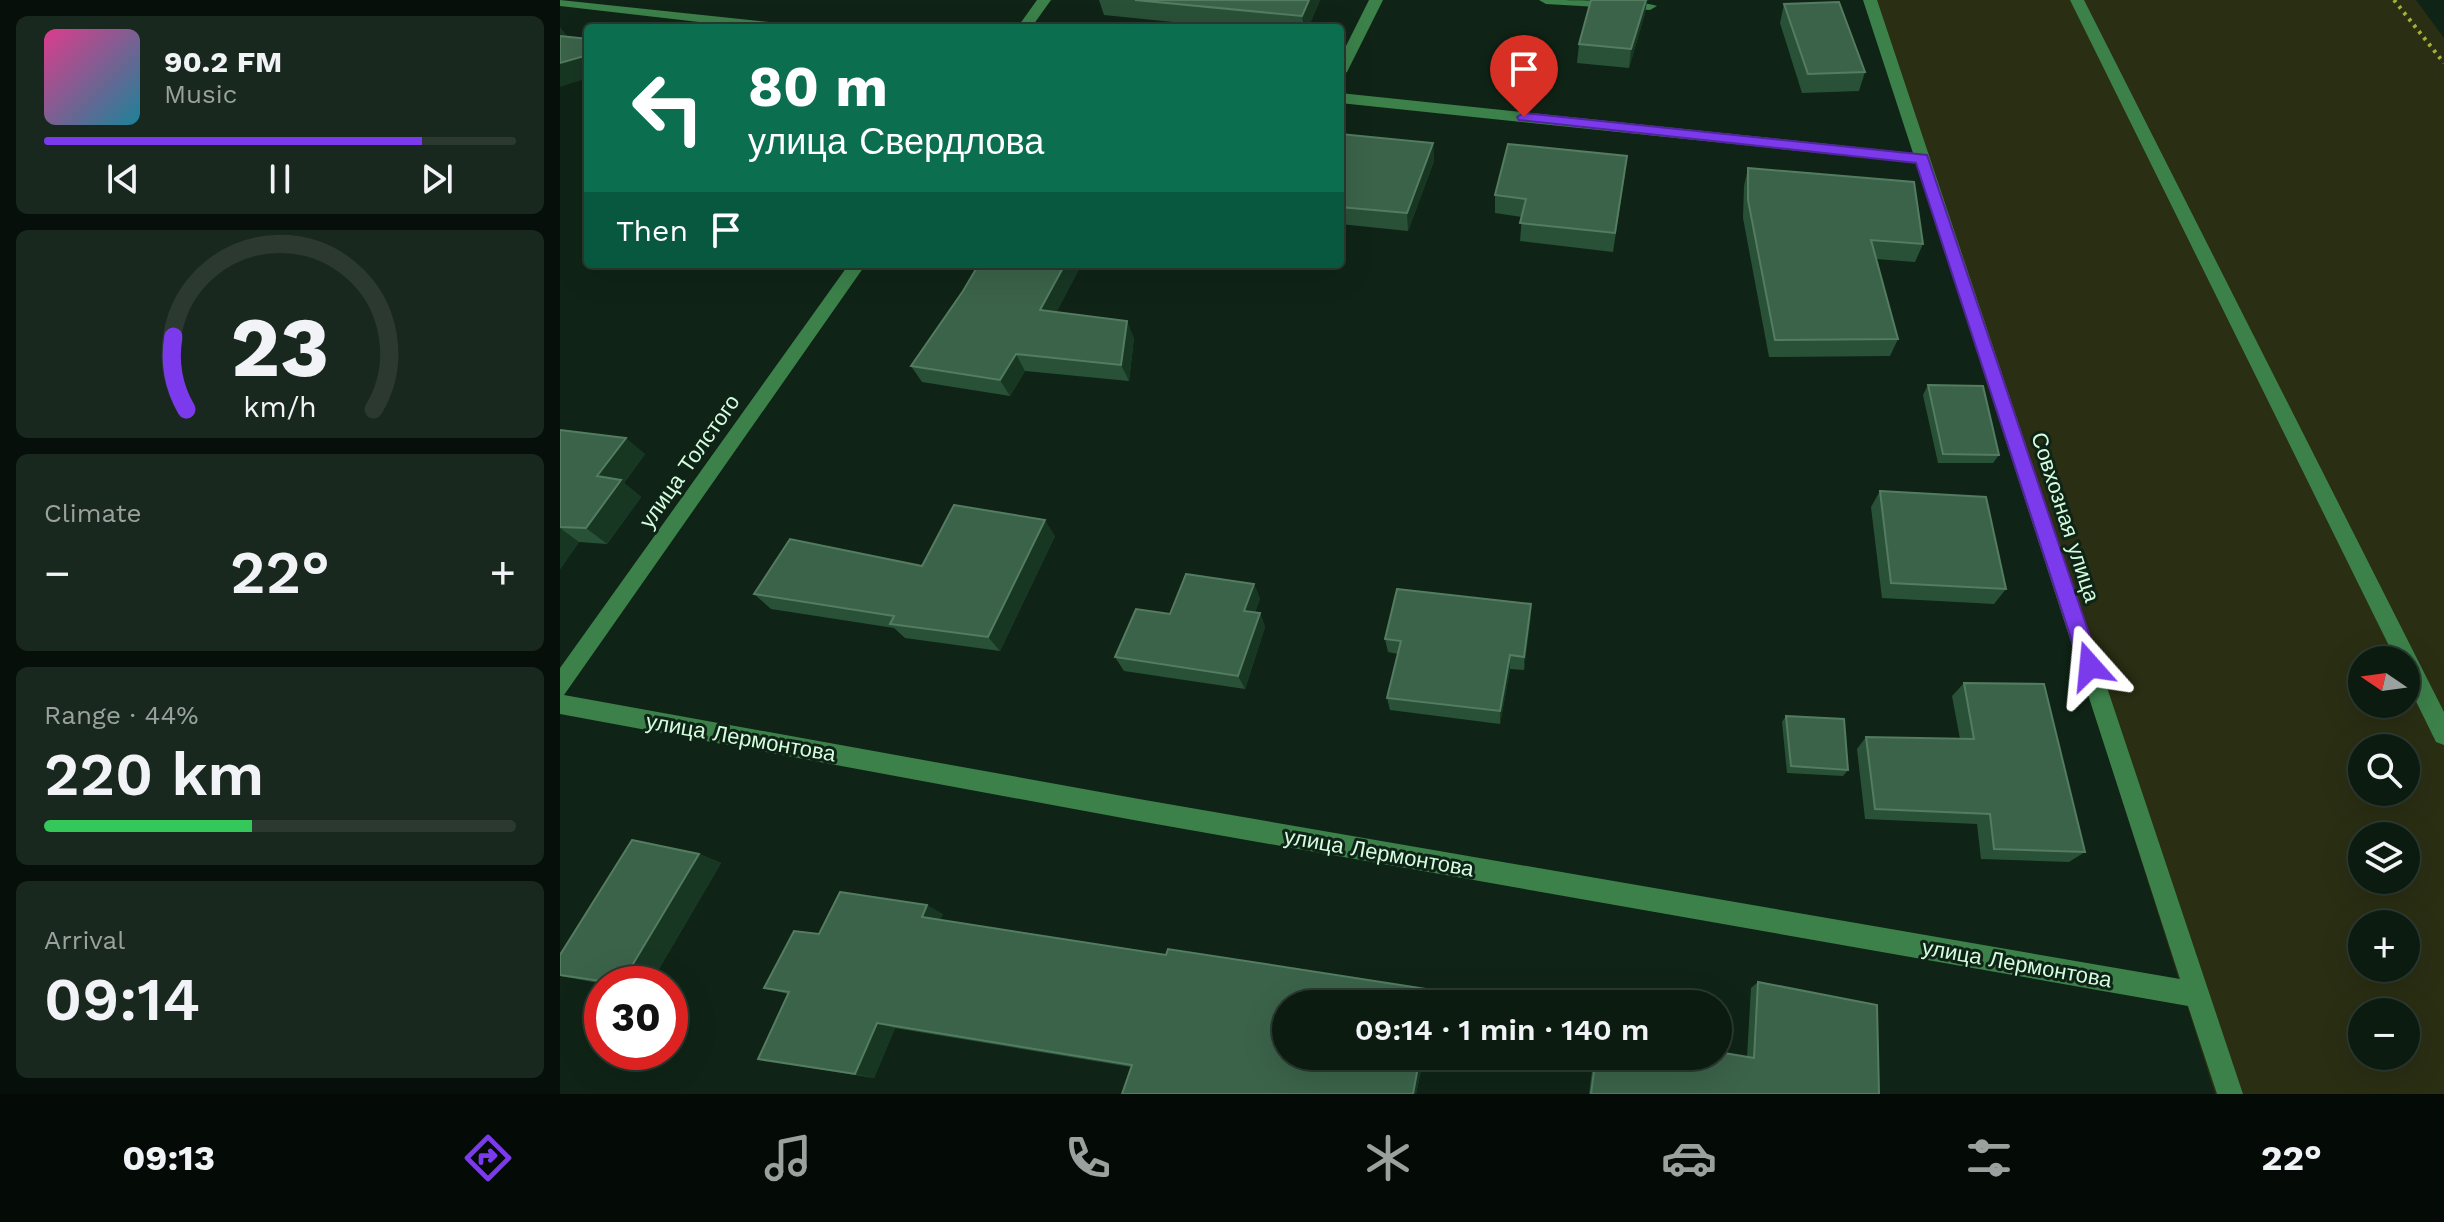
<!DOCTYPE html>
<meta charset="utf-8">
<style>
:root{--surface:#0b1b10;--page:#19281e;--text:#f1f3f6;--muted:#9aa19f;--line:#2b3930;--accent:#7c3aed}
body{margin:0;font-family:"Work Sans",sans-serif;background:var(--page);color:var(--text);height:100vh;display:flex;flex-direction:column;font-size:30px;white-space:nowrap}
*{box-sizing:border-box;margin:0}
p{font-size:26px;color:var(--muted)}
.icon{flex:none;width:44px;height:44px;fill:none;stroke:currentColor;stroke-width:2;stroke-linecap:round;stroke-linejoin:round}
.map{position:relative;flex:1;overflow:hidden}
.side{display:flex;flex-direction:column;gap:16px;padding:16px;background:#060f09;width:560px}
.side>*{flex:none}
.hud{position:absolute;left:24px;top:24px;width:760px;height:244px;border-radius:8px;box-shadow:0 8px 32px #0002,0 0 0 2px var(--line);background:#0b6e4f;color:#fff;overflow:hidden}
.needle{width:52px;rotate:283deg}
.fabs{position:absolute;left:1788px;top:646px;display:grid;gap:16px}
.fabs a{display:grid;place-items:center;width:72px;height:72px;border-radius:50%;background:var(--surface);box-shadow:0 8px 32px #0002,0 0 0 2px var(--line);font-size:40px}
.speed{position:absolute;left:24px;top:966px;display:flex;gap:16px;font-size:40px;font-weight:700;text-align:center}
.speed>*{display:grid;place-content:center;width:104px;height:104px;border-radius:50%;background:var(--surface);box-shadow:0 8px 32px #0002,0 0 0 2px var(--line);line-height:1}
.speed .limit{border:12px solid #d22;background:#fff;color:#111}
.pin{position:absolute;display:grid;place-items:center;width:68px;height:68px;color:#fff;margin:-82px -34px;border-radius:50% 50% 50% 0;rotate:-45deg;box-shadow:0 0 8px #0007}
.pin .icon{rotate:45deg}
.me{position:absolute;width:88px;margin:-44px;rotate:342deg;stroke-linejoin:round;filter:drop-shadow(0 0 6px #0008)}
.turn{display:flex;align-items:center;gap:28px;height:168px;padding:0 32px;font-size:36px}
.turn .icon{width:104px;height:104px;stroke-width:2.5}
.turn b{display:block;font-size:56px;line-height:68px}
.then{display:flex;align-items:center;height:76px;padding:0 32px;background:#0003;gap:16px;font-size:30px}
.big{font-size:60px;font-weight:600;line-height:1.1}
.side .widget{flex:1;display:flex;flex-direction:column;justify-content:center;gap:12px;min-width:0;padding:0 28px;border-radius:12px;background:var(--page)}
.side .dial{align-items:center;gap:0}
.dial svg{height:208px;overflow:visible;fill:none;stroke:var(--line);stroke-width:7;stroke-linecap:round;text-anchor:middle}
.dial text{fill:var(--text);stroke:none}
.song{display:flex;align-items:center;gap:24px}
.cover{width:96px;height:96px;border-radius:12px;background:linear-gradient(135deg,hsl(330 70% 55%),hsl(190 70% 35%))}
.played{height:8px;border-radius:4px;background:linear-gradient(90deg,var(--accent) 80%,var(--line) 80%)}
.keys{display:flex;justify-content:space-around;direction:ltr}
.heat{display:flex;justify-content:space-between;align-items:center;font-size:44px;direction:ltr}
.charge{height:12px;border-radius:6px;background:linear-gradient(90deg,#34c759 44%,var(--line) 0)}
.trip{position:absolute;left:712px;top:990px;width:460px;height:80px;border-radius:40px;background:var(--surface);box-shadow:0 8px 32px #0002,0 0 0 2px var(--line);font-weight:600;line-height:80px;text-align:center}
.dock{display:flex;height:128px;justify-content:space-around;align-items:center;background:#040b06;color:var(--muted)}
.dock .icon{width:56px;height:56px}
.dock .selected{color:var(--accent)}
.dock b{font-size:36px;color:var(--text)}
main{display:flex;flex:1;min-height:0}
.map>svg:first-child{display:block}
.green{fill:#2a2e13;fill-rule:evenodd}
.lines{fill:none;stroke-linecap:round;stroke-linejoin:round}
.path{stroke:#a5b134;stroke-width:4;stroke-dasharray:3 5;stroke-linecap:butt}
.minor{fill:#3c814a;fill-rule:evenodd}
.wall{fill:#295138}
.shaded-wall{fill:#173723}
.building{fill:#3b634a;stroke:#537c61;stroke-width:2}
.route{fill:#7c3aed;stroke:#51269a;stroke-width:2}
.labels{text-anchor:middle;stroke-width:6;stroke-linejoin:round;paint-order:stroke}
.street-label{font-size:22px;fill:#d4fddf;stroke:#0f2416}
</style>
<main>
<section class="side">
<div class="widget">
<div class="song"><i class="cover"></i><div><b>90.2 FM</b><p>Music</p></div></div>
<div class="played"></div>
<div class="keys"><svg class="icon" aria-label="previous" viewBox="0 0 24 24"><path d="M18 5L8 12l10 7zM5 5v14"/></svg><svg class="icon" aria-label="pause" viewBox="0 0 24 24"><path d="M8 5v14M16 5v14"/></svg><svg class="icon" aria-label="next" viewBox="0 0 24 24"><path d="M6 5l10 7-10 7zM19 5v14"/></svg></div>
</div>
<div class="widget dial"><svg viewBox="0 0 100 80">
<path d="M14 69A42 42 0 1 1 86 69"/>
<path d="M14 69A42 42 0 0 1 9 41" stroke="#7c3aed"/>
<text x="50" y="56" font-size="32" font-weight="700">23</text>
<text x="50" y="72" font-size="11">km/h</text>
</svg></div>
<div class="widget"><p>Climate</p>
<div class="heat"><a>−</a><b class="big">22°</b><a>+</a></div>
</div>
<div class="widget"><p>Range · 44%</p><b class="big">220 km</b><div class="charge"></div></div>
<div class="widget"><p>Arrival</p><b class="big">09:14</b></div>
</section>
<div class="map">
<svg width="1884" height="1094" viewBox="0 0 1884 1094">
<rect width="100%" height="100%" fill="#0f2416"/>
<path class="green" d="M 1309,0 L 1856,0 L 1884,38 L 1884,1094 L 1655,1094 ZM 1802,660 L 1846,660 L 1846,704 L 1802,704 ZM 1802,748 L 1846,748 L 1846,792 L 1802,792 ZM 1802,836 L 1846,836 L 1846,880 L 1802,880 ZM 1802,924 L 1846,924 L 1846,968 L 1802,968 ZM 1802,1012 L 1846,1012 L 1846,1056 L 1802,1056 Z"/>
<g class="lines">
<path class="path" d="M 1834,0 L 1884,63"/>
<g class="minor">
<path d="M 0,0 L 227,24 L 234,28 L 191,28 L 0,6 Z"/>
<path d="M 477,0 L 491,0 L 471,28 L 457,28 Z"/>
<path d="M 809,0 L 823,0 L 787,72 L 780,76 L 780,58 Z"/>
<path d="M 979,0 C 1002,0 1082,0 1097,6 L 1090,10 L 986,4 Z"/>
<path d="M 1303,0 L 1317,0 L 1683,1094 L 1657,1094 L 1628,1006 L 579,821 L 0,714 L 0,668 L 289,264 L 306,264 L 4,695 L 579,799 L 1620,979 L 1356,163 L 780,103 L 780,93 L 1353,153 Z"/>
<path d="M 1510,0 L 1524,0 L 1884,712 L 1884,745 L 1876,742 L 1846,681 L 1846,660 L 1836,660 Z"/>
</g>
</g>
<g class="wall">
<path d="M 539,0 L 760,0 L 748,28 L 672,28 L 544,15 Z"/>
<path d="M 1031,0 L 1089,0 L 1087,1 L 1085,13 L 1069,68 L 1017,63 L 1019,44 Z"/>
<path d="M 1224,4 L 1305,72 L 1299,91 L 1242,93 L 1220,23 Z"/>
<path d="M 780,134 L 873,143 L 874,161 L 848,231 L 780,224 Z"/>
<path d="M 1188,168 L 1363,244 L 1355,262 L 1316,259 L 1338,339 L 1330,356 L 1209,357 L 1183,218 L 1184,186 Z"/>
<path d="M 1065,174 L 1053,252 L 960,241 L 962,217 L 935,213 L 935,195 Z"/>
<path d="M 403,291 L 497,312 L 574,338 L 569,381 L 465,371 L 450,396 L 362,382 L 351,366 Z"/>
<path d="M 1368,385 L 1439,455 L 1433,463 L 1378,463 L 1363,395 Z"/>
<path d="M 0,430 L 85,454 L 64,483 L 81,497 L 47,544 L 19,542 L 0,569 Z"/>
<path d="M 1320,491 L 1446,589 L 1434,604 L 1322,598 L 1311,507 Z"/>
<path d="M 495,536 L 440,651 L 345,638 L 334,628 L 211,609 L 194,594 L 362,566 Z"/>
<path d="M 694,584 L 700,599 L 695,612 L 700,613 L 705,627 L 685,689 L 564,671 L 555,657 L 610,614 Z"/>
<path d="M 971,604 L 964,670 L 950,669 L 940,724 L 830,710 L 827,698 L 838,654 L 828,652 L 825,639 Z"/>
<path d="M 1404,683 L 1525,852 L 1509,862 L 1421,859 L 1417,824 L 1305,819 L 1297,749 L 1306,737 L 1400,739 L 1392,696 Z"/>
<path d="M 1226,716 L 1288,770 L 1283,776 L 1227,773 L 1222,722 Z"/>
<path d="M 139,854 L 161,863 L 90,984 L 44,984 L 0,976 L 0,955 Z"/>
<path d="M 383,914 L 380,920 L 606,955 L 873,990 L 875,996 L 726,1056 L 864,1056 L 856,1094 L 571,1067 L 335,1028 L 314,1078 L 198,1059 L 228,994 L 204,988 L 259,934 Z"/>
<path d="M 1198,982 L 1319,1094 L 1029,1094 L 1034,1056 L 1187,1057 L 1191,988 Z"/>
</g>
<g class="shaded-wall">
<path d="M 749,0 L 760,0 L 748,28 L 744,28 L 742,16 Z"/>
<path d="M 1086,0 L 1087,0 L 1085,13 L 1069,68 L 1071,49 Z"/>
<path d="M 0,27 L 15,46 L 0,45 Z"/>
<path d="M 28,55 L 28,78 L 0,87 L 0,63 Z"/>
<path d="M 873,143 L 874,161 L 848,231 L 847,213 Z"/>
<path d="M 505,264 L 522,264 L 489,327 L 480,310 Z"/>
<path d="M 567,321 L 574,338 L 569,381 L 561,365 Z"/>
<path d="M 456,354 L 465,371 L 450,396 L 440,380 Z"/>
<path d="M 66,438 L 85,454 L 64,483 L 81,497 L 47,544 L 26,528 L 37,476 Z"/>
<path d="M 485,520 L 495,536 L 440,651 L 428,637 Z"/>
<path d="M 0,528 L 19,542 L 0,569 Z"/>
<path d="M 694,584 L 700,599 L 690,625 L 684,611 Z"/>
<path d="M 971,604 L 971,618 L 964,670 L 964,657 Z"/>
<path d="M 700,613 L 705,627 L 685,689 L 678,676 Z"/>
<path d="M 950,655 L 950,669 L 940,724 L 940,711 Z"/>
<path d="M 139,854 L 161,863 L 90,984 L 61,984 Z"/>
<path d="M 367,905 L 383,914 L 378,925 L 362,917 Z"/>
<path d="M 873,990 L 875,996 L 874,1004 L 870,1004 Z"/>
<path d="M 317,1023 L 335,1028 L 314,1078 L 295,1074 Z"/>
<path d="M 860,1056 L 864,1056 L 856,1094 L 853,1094 Z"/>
</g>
<g class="building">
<path d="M 575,0 L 749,0 L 742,16 Z"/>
<path d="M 1031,0 L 1086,0 L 1071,49 L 1019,44 Z"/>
<path d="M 1279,2 L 1305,72 L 1248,74 L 1224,4 Z"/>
<path d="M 0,36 L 28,39 L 28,55 L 0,63 Z"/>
<path d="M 780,134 L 873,143 L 847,213 L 780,207 Z"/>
<path d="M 948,144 L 1067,156 L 1055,233 L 960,223 L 966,199 L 935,195 Z"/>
<path d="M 1188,168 L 1354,182 L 1363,244 L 1311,240 L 1338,339 L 1215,340 L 1188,200 Z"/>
<path d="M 419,264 L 505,264 L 480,310 L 567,321 L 561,365 L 456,354 L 440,380 L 351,366 L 403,291 Z"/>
<path d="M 1368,385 L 1423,386 L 1439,455 L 1383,454 Z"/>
<path d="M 0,430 L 66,438 L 37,476 L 61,480 L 26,528 L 0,527 Z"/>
<path d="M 1320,491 L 1426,497 L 1446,589 L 1331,583 Z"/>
<path d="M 394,505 L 485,520 L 428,637 L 330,624 L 334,616 L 194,594 L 230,539 L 362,566 Z"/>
<path d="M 626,574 L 694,584 L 684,611 L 700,613 L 678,676 L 555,657 L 576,609 L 610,614 Z"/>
<path d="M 837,589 L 971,604 L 964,657 L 950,655 L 940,711 L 827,698 L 841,641 L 825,639 Z"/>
<path d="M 1404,683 L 1484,684 L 1525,852 L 1434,849 L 1430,814 L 1315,809 L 1306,737 L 1414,739 Z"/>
<path d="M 1226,716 L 1284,719 L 1288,770 L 1231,766 Z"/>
<path d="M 72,840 L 139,854 L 61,984 L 0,975 L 0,955 Z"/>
<path d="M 280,892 L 367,905 L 362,917 L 606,955 L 608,949 L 873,990 L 870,1004 L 726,1004 L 726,1056 L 860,1056 L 853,1094 L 562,1094 L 572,1065 L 317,1023 L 295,1074 L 198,1059 L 229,992 L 204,988 L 234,931 L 259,934 Z"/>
<path d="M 1198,982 L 1317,1005 L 1319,1094 L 1031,1094 L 1036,1056 L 1158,1056 L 1158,1052 L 1194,1058 Z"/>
</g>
<path class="route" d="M 964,113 L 1367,155 L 1540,666 L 1537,673 L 1530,675 L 1523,673 L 1520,666 L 1356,163 L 959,120 L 957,117 Z"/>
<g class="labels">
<g class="street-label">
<text transform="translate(129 461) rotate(-55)" y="8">улица Толстого</text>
<text transform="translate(1506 517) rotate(72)" y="8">Совхозная улица</text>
<text transform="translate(181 737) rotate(10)" y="8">улица Лермонтова</text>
<text transform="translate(819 852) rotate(10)" y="8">улица Лермонтова</text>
<text transform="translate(1457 963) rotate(10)" y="8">улица Лермонтова</text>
</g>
</g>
</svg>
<div class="fabs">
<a><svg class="needle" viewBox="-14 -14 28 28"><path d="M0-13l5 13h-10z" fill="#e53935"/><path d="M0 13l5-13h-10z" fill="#9aa19f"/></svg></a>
<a><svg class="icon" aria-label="search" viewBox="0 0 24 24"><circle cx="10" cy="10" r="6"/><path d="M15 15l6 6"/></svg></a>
<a><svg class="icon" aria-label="layers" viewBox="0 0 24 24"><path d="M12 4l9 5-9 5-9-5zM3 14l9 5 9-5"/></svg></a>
<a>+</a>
<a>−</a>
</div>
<div class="speed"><div class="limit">30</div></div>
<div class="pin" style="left:964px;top:117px;background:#d93025"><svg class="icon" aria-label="arrive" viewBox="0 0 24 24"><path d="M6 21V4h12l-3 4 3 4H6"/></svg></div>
<svg class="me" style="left:1530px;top:666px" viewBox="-20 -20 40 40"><path d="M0-17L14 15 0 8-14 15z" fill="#7c3aed" stroke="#fff" stroke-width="4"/></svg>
<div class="trip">09:14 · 1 min · 140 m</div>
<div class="hud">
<div class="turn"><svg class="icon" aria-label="left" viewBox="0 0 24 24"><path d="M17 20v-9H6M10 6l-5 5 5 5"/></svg><div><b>80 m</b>улица Свердлова</div></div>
<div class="then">Then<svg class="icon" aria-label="arrive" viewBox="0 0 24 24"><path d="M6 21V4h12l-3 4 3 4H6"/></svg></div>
</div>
</div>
</main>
<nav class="dock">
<b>09:13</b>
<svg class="icon selected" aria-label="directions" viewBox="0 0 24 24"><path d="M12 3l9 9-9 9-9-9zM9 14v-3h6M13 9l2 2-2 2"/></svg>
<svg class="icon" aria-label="music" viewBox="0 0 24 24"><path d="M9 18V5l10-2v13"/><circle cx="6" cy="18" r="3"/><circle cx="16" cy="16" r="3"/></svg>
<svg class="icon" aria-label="phone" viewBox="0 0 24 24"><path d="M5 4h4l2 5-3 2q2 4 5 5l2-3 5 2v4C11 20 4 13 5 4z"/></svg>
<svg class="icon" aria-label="climate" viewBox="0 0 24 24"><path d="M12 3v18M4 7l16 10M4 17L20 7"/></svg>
<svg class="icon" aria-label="car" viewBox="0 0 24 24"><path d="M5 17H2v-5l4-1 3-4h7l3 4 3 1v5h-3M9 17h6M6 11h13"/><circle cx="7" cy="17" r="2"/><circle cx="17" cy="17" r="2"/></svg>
<svg class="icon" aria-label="filters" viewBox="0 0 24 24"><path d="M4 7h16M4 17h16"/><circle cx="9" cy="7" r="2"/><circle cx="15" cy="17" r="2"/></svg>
<b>22°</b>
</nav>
